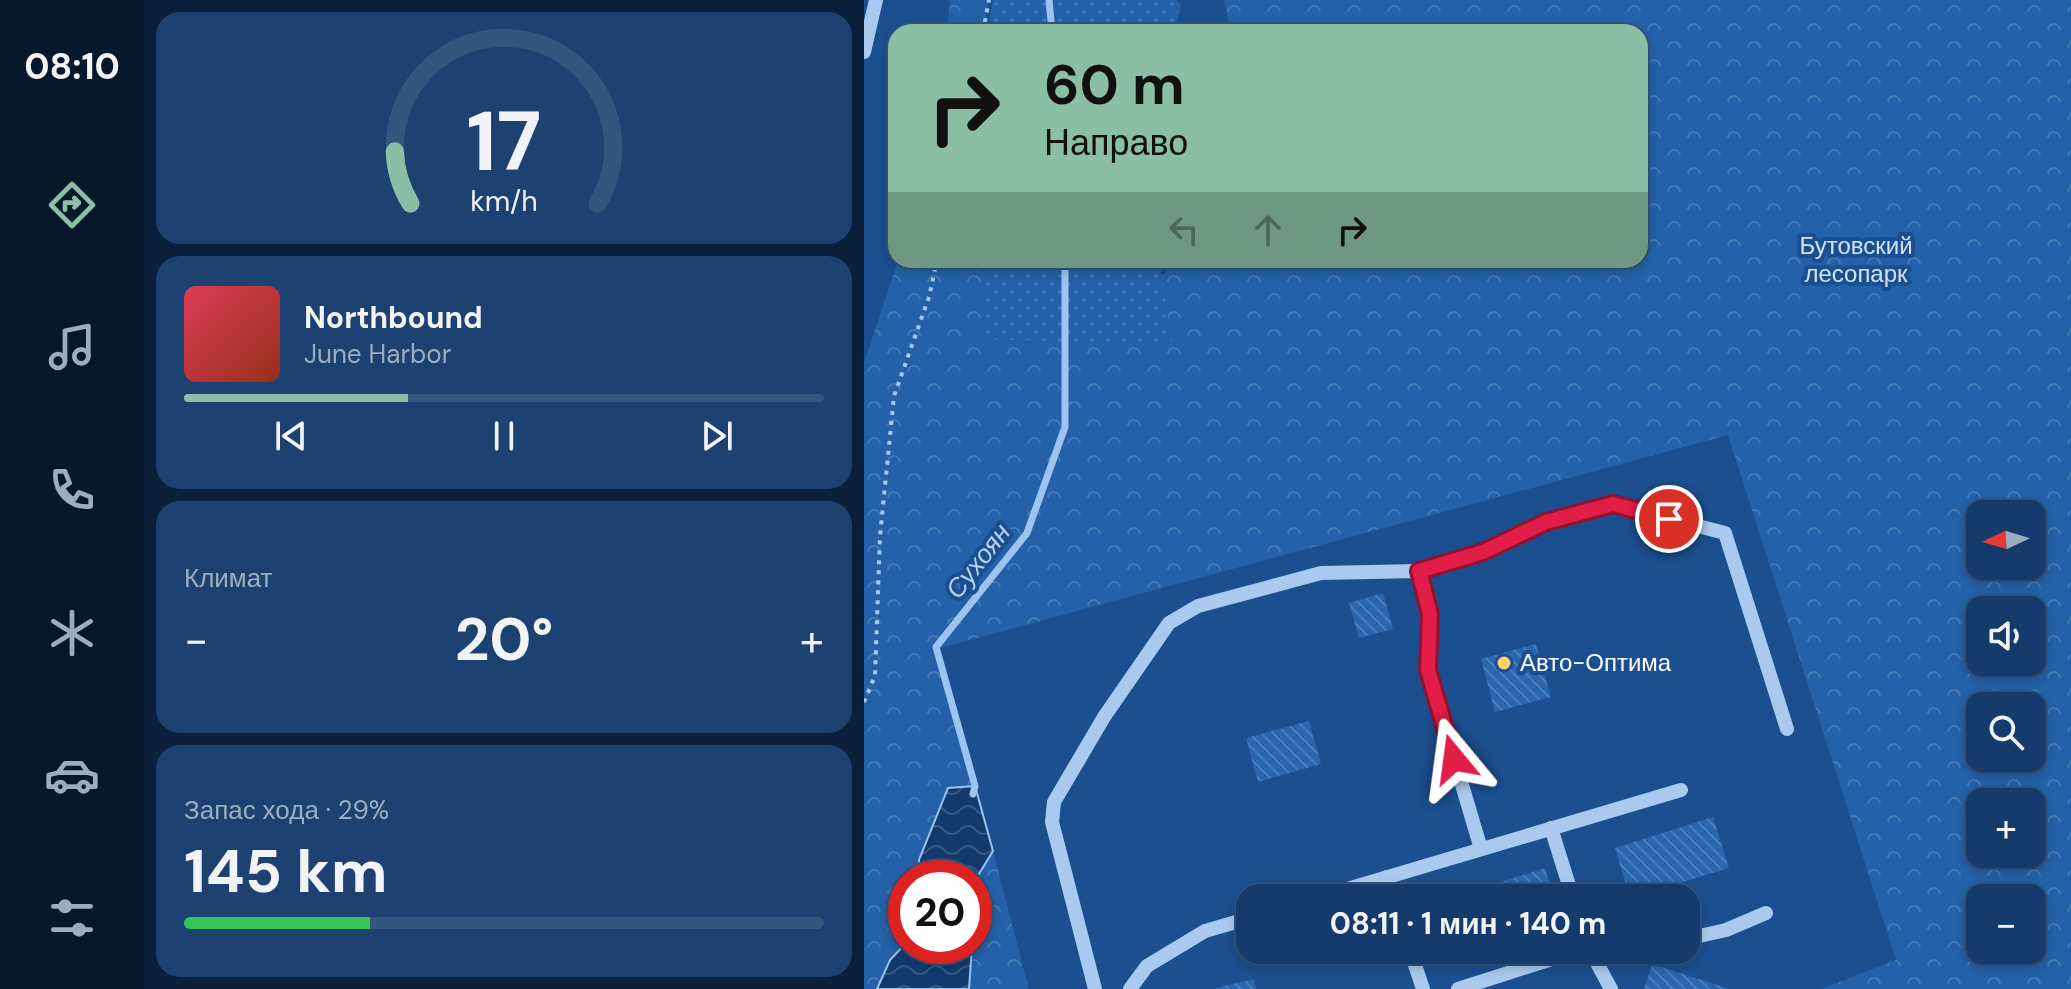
<!DOCTYPE html>
<html lang="ru">
<meta charset="utf-8">
<style>
:root{--surface:#143b6b;--page:#1d4271;--text:#f1f3f6;--muted:#9dadc1;--line:#33557e;--accent:#8abfa5}
body{margin:0;font-family:"DM Sans",sans-serif;background:var(--page);color:var(--text);height:100vh;display:flex;flex-direction:column;font-size:30px;white-space:nowrap}
*{box-sizing:border-box;margin:0}
p{font-size:26px;color:var(--muted)}
.icon{flex:none;width:44px;height:44px;fill:none;stroke:currentColor;stroke-width:2;stroke-linecap:round;stroke-linejoin:round}
.map{position:relative;flex:1;overflow:hidden}
.panel{display:flex;flex-direction:column;gap:12px;padding:12px;background:#0b203b;width:720px}
.panel>*{flex:none}
.top-card{position:absolute;left:24px;top:24px;width:760px;height:244px;border-radius:24px;box-shadow:0 4px 12px #0003,0 0 0 2px var(--line);background:#8abfa5;color:#111;overflow:hidden}
.needle{width:52px;rotate:266deg}
.buttons{position:absolute;left:1102px;top:500px;display:grid;gap:16px}
.buttons a{display:grid;place-items:center;width:80px;height:80px;border-radius:16px;background:var(--surface);box-shadow:0 4px 12px #0003,0 0 0 2px var(--line);font-size:40px}
.speed{position:absolute;left:24px;top:860px;display:flex;gap:16px;font-size:40px;font-weight:700;text-align:center}
.speed>*{display:grid;place-content:center;width:104px;height:104px;border-radius:50%;background:var(--surface);box-shadow:0 4px 12px #0003,0 0 0 2px var(--line);line-height:1}
.speed .limit{border:12px solid #d22;background:#fff;color:#111}
.pin{position:absolute;display:grid;place-items:center;width:68px;height:68px;color:#fff;margin:-34px;border:4px solid #fff;border-radius:50%;box-shadow:0 2px 8px #0007}
.me{position:absolute;width:88px;margin:-44px;rotate:344deg;stroke-linejoin:round;filter:drop-shadow(0 0 6px #0008)}
.turn{display:flex;align-items:center;gap:28px;height:168px;padding:0 24px;font-size:36px}
.turn .icon{width:104px;height:104px;stroke-width:2.5}
.turn b{display:block;font-size:56px;line-height:68px}
.lanes{display:flex;align-items:center;height:76px;padding:0 24px;background:#0003;justify-content:center;gap:40px;direction:ltr}
.lanes .off{opacity:.35}
.big{font-size:60px;font-weight:700;line-height:1.1}
.panel .tile{flex:1;display:flex;flex-direction:column;justify-content:center;gap:12px;min-width:0;padding:0 28px;border-radius:24px;background:var(--page)}
.panel .dial{align-items:center;gap:0}
.dial svg{height:208px;overflow:visible;fill:none;stroke:var(--line);stroke-width:7;stroke-linecap:round;text-anchor:middle}
.dial text{fill:var(--text);stroke:none}
.song{display:flex;align-items:center;gap:24px}
.cover{width:96px;height:96px;border-radius:12px;background:linear-gradient(135deg,hsl(350 70% 55%),hsl(10 70% 35%))}
.played{height:8px;border-radius:4px;background:linear-gradient(90deg,var(--accent) 35%,var(--line) 35%)}
.keys{display:flex;justify-content:space-around;direction:ltr}
.heat{display:flex;justify-content:space-between;align-items:center;font-size:44px;direction:ltr}
.charge{height:12px;border-radius:6px;background:linear-gradient(90deg,#34c759 29%,var(--line) 0)}
.trip{position:absolute;left:372px;top:884px;width:464px;height:80px;border-radius:24px;background:var(--surface);box-shadow:0 4px 12px #0003,0 0 0 2px var(--line);font-weight:700;line-height:80px;text-align:center}
main{display:flex;flex:1;min-height:0}
.tab-bar{display:flex;flex-direction:column;width:144px;justify-content:space-around;align-items:center;background:#08182b;color:var(--muted)}
.tab-bar .icon{width:56px;height:56px}
.tab-bar .on{color:var(--accent)}
.tab-bar b{font-size:36px;color:var(--text)}
.map>svg:first-child{display:block}
.forest{fill:url(#forest-crowns);fill-rule:evenodd}
.park{fill:url(#park-dots)}
.water{fill:url(#water-waves);stroke:#9cc4f0;stroke-width:2}
.lines{fill:none;stroke-linecap:round;stroke-linejoin:round}
.stream{stroke:#9cc4f0;stroke-width:7}
.building{fill:url(#building-back-hatch)}
.path{stroke:#a9c9ee;stroke-width:4;stroke-dasharray:4 6;stroke-linecap:butt}
.minor{stroke:#a9c9ee;stroke-width:14}
.route-casing{stroke:#92132f;stroke-width:20}
.route{stroke:#e11d48;stroke-width:14}
.poi-dot{fill:#ffd166;stroke:#1b4f8f;stroke-width:3}
.labels{text-anchor:middle;stroke-width:8;stroke-linejoin:round;paint-order:stroke}
.park-label{font-size:24px;fill:#cfe3fa;stroke:#1b4f8f}
.poi-label{font-size:24px;fill:#fff;stroke:#1b4f8f;text-anchor:start}
.water-label{font-size:26px;font-style:italic;fill:#b5d3f5;stroke:#1b4f8f}
</style>
<main>
<nav class="tab-bar">
<b>08:10</b>
<svg class="icon on" aria-label="directions" viewBox="0 0 24 24"><path d="M12 3l9 9-9 9-9-9zM9 14v-3h6M13 9l2 2-2 2"/></svg>
<svg class="icon" aria-label="music" viewBox="0 0 24 24"><path d="M9 18V5l10-2v13"/><circle cx="6" cy="18" r="3"/><circle cx="16" cy="16" r="3"/></svg>
<svg class="icon" aria-label="phone" viewBox="0 0 24 24"><path d="M5 4h4l2 5-3 2q2 4 5 5l2-3 5 2v4C11 20 4 13 5 4z"/></svg>
<svg class="icon" aria-label="climate" viewBox="0 0 24 24"><path d="M12 3v18M4 7l16 10M4 17L20 7"/></svg>
<svg class="icon" aria-label="car" viewBox="0 0 24 24"><path d="M5 17H2v-5l4-1 3-4h7l3 4 3 1v5h-3M9 17h6M6 11h13"/><circle cx="7" cy="17" r="2"/><circle cx="17" cy="17" r="2"/></svg>
<svg class="icon" aria-label="filters" viewBox="0 0 24 24"><path d="M4 7h16M4 17h16"/><circle cx="9" cy="7" r="2"/><circle cx="15" cy="17" r="2"/></svg>
</nav>
<section class="panel">
<div class="tile dial"><svg viewBox="0 0 100 80">
<path d="M14 69A42 42 0 1 1 86 69"/>
<path d="M14 69A42 42 0 0 1 8 49" stroke="#8abfa5"/>
<text x="50" y="56" font-size="32" font-weight="700">17</text>
<text x="50" y="72" font-size="11">km/h</text>
</svg></div>
<div class="tile">
<div class="song"><i class="cover"></i><div><b>Northbound</b><p>June Harbor</p></div></div>
<div class="played"></div>
<div class="keys"><svg class="icon" aria-label="previous" viewBox="0 0 24 24"><path d="M18 5L8 12l10 7zM5 5v14"/></svg><svg class="icon" aria-label="pause" viewBox="0 0 24 24"><path d="M8 5v14M16 5v14"/></svg><svg class="icon" aria-label="next" viewBox="0 0 24 24"><path d="M6 5l10 7-10 7zM19 5v14"/></svg></div>
</div>
<div class="tile"><p>Климат</p>
<div class="heat"><a>−</a><b class="big">20°</b><a>+</a></div>
</div>
<div class="tile"><p>Запас хода · 29%</p><b class="big">145 km</b><div class="charge"></div></div>
</section>
<div class="map">
<svg width="1207" height="989" viewBox="0 0 1207 989">
<defs>
<pattern id="forest-crowns" width="20" height="18" patternUnits="userSpaceOnUse" patternTransform="scale(2)"><rect width="20" height="18" fill="#2461a8"/><path d="M2 6a3 3 0 1 1 6 0M12 15a3 3 0 1 1 6 0" fill="none" stroke="#4579b5"/></pattern>
<pattern id="park-dots" width="8" height="8" patternUnits="userSpaceOnUse" patternTransform="scale(2)"><rect width="8" height="8" fill="#2461a8"/><path d="M2 2h.1M6 6h.1" fill="none" stroke="#4579b5" stroke-width="1.8" stroke-linecap="round"/></pattern>
<pattern id="water-waves" width="16" height="10" patternUnits="userSpaceOnUse" patternTransform="scale(2)"><rect width="16" height="10" fill="#123a6d"/><path d="M0 5q4-4 8 0t8 0" fill="none" stroke="#365883"/></pattern>
<pattern id="building-back-hatch" width="6" height="6" patternUnits="userSpaceOnUse" patternTransform="scale(2)"><rect width="6" height="6" fill="#2a66ad"/><path d="M-1 5l2 2M0 0l6 6M5-1l2 2" fill="none" stroke="#4a7db9"/></pattern>
</defs>
<rect width="100%" height="100%" fill="#1b4f8f"/>
<g class="forest">
<path d="M 86,0 L 125,0 L 119,32 L 83,32 Z"/>
<path d="M 360,0 L 1207,0 L 1207,989 L 957,989 L 1032,960 L 864,435 L 76,648 L 111,786 L 84,788 L 55,860 L 56,878 L 42,878 L 42,943 L 26,960 L 13,989 L 0,989 L 0,363 L 34,260 L 113,260 L 132,295 L 276,294 L 316,260 L 776,260 L 776,32 L 367,32 ZM 1116,514 L 1168,514 L 1168,566 L 1116,566 ZM 1116,610 L 1168,610 L 1168,662 L 1116,662 ZM 1116,706 L 1168,706 L 1168,758 L 1116,758 ZM 1116,802 L 1168,802 L 1168,854 L 1116,854 ZM 1116,898 L 1168,898 L 1168,950 L 1116,950 Z"/>
<path d="M 129,851 L 165,989 L 105,989 L 108,946 L 110,946 L 110,882 Z"/>
</g>
<g class="park">
<path d="M 129,0 L 312,0 L 317,4 L 311,32 L 123,32 Z"/>
<path d="M 121,260 L 295,260 L 308,345 L 118,339 Z"/>
</g>
<g class="water">
<path d="M 111,786 L 129,851 L 110,882 L 110,878 L 56,878 L 55,860 L 84,788 Z"/>
<path d="M 42,943 L 42,946 L 108,946 L 105,989 L 13,989 L 26,960 Z"/>
</g>
<g class="lines">
<g class="stream">
<path d="M 185,0 L 188,32"/>
<path d="M 109,794 L 111,786 L 72,647 L 163,533 L 201,427 L 201,260"/>
</g>
</g>
<g class="building">
<path d="M 519,593 L 529,629 L 495,638 L 485,603 Z"/>
<path d="M 672,644 L 687,697 L 631,712 L 617,659 Z"/>
<path d="M 445,721 L 457,764 L 394,782 L 382,738 Z"/>
<path d="M 849,817 L 865,868 L 766,898 L 751,848 Z"/>
<path d="M 681,868 L 690,898 L 591,898 L 590,897 Z"/>
<path d="M 788,964 L 863,988 L 863,989 L 780,989 Z"/>
<path d="M 390,979 L 392,989 L 353,989 L 352,988 Z"/>
</g>
<g class="lines">
<g class="path">
<path d="M 119,32 L 125,0"/>
<path d="M 0,702 L 11,676 L 16,536 L 30,396 L 65,297 L 73,260"/>
</g>
<g class="minor">
<path d="M 0,52 L 12,0"/>
<path d="M 555,571 L 619,552 L 682,522 L 749,504 L 861,533 L 923,729"/>
<path d="M 687,828 L 709,898"/>
<path d="M 523,877 L 530,898"/>
<path d="M 453,898 L 817,790"/>
<path d="M 822,939 L 862,930 L 902,913"/>
<path d="M 546,950 L 559,989"/>
<path d="M 726,950 L 747,989"/>
<path d="M 730,959 L 769,950"/>
<path d="M 231,989 L 188,822 L 190,802 L 240,717 L 305,623 L 334,606 L 457,573 L 555,571 L 566,614 L 564,670 L 617,849"/>
<path d="M 266,989 L 283,966 L 341,931 L 386,918"/>
<path d="M 594,989 L 716,950"/>
</g>
</g>
<g class="lines">
<g class="route-casing">
<path id="route" d="M 590,759 L 564,670 L 566,614 L 555,571 L 619,552 L 682,522 L 749,504 L 805,519"/>
</g>
<use href="#route" class="route"/>
</g>
<circle class="poi-dot" cx="640" cy="663" r="8"/>
<g class="labels">
<g class="park-label">
<text x="992" y="254">Бутовский<tspan x="992" dy="28">лесопарк</tspan></text>
</g>
<g class="poi-label">
<text x="656" y="671">Авто-Оптима</text>
</g>
<g class="water-label">
<text transform="translate(114 561) rotate(-52)" y="9">Сухоян</text>
</g>
</g>
</svg>
<div class="buttons">
<a><svg class="needle" viewBox="-14 -14 28 28"><path d="M0-13l5 13h-10z" fill="#e53935"/><path d="M0 13l5-13h-10z" fill="#9dadc1"/></svg></a>
<a><svg class="icon" aria-label="sound" viewBox="0 0 24 24"><path d="M4 9h4l5-4v14l-5-4H4zM17 9q2 3 0 6"/></svg></a>
<a><svg class="icon" aria-label="search" viewBox="0 0 24 24"><circle cx="10" cy="10" r="6"/><path d="M15 15l6 6"/></svg></a>
<a>+</a>
<a>−</a>
</div>
<div class="speed"><div class="limit">20</div></div>
<div class="pin" style="left:805px;top:519px;background:#d93025"><svg class="icon" aria-label="arrive" viewBox="0 0 24 24"><path d="M6 21V4h12l-3 4 3 4H6"/></svg></div>
<svg class="me" style="left:590px;top:759px" viewBox="-20 -20 40 40"><path d="M0-17L14 15 0 8-14 15z" fill="#e11d48" stroke="#fff" stroke-width="4"/></svg>
<div class="trip">08:11 · 1 мин · 140 m</div>
<div class="top-card">
<div class="turn"><svg class="icon" aria-label="right" viewBox="0 0 24 24"><path d="M7 20v-9h11M14 6l5 5-5 5"/></svg><div><b>60 m</b>Направо</div></div>
<div class="lanes"><svg class="icon off" aria-label="left" viewBox="0 0 24 24"><path d="M17 20v-9H6M10 6l-5 5 5 5"/></svg><svg class="icon off" aria-label="ahead" viewBox="0 0 24 24"><path d="M12 20V5M6 11l6-6 6 6"/></svg><svg class="icon" aria-label="right" viewBox="0 0 24 24"><path d="M7 20v-9h11M14 6l5 5-5 5"/></svg></div>
</div>
</div>
</main>
